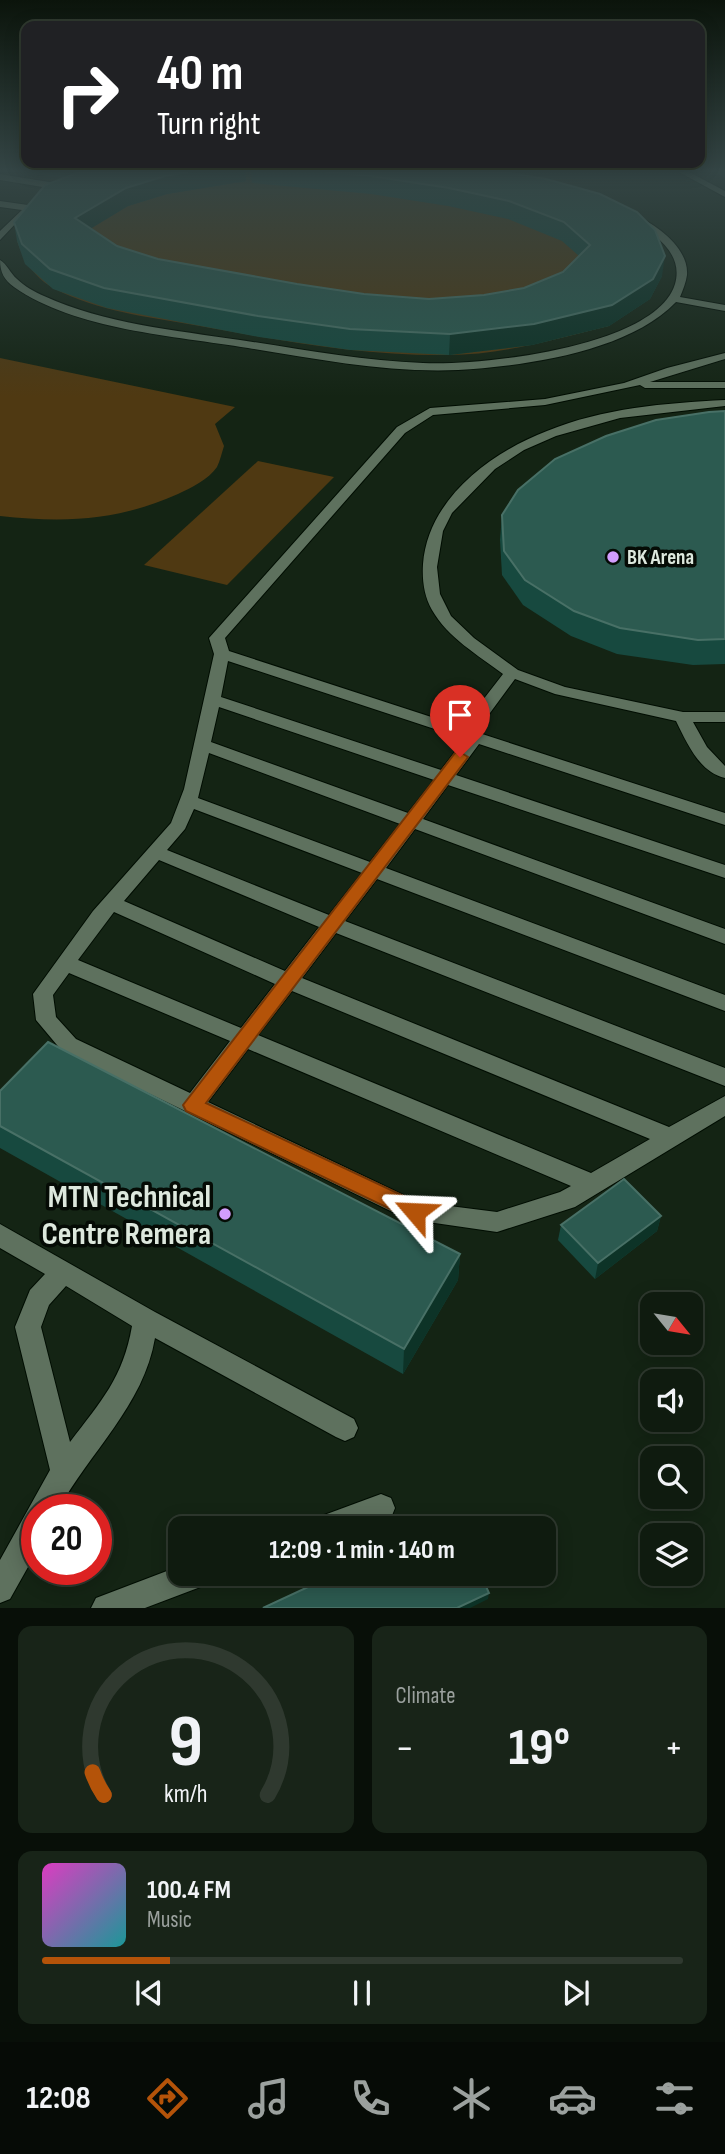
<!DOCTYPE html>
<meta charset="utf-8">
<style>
:root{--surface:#0f1b0f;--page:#182418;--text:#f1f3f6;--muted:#9ba19e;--line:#2f392f;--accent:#b45309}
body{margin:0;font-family:"Sofia Sans Condensed",sans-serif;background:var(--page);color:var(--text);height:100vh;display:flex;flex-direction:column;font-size:26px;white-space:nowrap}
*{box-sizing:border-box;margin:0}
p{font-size:23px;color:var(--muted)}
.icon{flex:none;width:38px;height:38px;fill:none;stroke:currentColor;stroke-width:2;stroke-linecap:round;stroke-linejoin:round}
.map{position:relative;height:1608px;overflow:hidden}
.drawer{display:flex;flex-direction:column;gap:18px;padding:18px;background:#080f08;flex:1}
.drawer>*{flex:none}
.banner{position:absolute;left:21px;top:21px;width:684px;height:147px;border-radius:14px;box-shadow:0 4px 18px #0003,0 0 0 2px var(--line);background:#202124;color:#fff;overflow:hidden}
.needle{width:46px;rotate:120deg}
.controls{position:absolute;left:640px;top:1292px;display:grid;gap:14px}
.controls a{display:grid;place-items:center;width:63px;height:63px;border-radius:14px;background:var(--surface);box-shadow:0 4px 18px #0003,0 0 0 2px var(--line);font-size:35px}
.speed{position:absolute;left:21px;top:1494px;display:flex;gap:14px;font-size:35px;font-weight:700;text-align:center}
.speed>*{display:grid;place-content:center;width:91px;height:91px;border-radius:50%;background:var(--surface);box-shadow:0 4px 18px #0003,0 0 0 2px var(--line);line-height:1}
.speed .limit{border:10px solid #d22;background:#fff;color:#111}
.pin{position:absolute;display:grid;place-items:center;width:60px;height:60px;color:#fff;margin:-72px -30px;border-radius:50% 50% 50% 0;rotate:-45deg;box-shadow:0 0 7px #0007}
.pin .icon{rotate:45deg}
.me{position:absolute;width:77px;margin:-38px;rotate:296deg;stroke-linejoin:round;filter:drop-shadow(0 0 5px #0008)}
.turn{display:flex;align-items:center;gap:24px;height:147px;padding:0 21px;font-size:32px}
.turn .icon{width:91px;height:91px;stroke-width:2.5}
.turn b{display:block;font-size:49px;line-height:60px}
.big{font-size:52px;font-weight:700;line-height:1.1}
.drawer .tile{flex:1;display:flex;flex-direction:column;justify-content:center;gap:10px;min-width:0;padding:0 24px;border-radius:14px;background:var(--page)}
.drawer .dial{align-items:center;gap:0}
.dial svg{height:182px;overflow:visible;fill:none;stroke:var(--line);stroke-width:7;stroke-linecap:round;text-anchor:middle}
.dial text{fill:var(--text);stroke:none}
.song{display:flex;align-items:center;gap:21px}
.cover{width:84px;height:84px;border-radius:10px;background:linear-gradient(135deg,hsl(310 70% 55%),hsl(180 70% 35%))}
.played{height:7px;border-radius:4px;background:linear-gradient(90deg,var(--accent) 20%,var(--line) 20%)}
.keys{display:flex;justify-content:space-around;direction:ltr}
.heat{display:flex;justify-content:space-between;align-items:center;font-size:38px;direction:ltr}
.drawer .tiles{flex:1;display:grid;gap:18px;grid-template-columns:1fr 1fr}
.tile:last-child{grid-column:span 2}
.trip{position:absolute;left:168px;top:1516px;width:388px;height:70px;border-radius:14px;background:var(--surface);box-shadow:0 4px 18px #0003,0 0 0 2px var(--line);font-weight:700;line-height:70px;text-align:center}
.tab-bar{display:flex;height:112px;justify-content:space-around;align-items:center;background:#060b06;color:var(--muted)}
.tab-bar .icon{width:49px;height:49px}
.tab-bar .on{color:var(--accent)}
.tab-bar b{font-size:32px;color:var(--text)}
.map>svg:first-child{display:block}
.green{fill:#4f3912}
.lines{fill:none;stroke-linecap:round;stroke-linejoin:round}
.minor-casing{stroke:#010d02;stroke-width:2}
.minor{fill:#5e715e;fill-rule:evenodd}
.wall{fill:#17493f}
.shaded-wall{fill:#0d3327}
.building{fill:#2c5a50;stroke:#487066;stroke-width:2}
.route{fill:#b45309;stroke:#753606;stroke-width:2}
.poi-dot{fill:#d29dfd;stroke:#050b05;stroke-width:2.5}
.labels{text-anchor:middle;stroke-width:7;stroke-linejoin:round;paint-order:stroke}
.far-poi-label{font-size:21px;font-weight:bold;fill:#dde8dd;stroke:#050b05;text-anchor:start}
.near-poi-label{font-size:32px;font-weight:bold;fill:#dde8dd;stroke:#050b05;text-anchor:end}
</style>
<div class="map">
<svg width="725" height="1608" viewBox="0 0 725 1608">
<rect width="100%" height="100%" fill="#142414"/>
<g class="green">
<path d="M 149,172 L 395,172 L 598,213 L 609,326 C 556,339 502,355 447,355 C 362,356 277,340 194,325 C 148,317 98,311 55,289 C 35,279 24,261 17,241 L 41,212 Z"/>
<path d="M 0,358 L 235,407 L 215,424 L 224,446 C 222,452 220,461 217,467 C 209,479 191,488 178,494 C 118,521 65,523 0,516 Z"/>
<path d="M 258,461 L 334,477 L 227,585 L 144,565 Z"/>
</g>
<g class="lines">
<g class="minor-casing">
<g id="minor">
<path d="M 679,172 L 689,172 L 725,191 L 725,197 Z"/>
<path d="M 0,174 L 67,185 L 71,188 L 67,191 L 0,180 Z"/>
<path d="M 40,198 L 43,203 L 18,221 L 0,240 L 0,231 L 22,210 L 0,207 L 0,201 L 28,205 Z"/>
<path d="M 634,215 C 656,224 689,248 687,275 C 686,282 683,290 680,297 L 725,305 L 725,311 L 676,302 C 628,352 525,366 458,370 C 387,373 317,359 248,348 C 175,336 75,330 14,287 C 4,280 0,272 0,260 C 7,264 10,273 17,279 C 24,286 35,292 44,296 C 105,324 174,330 240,340 C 301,349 362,361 423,363 C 481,366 656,347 675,284 C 684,253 654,233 631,220 L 630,218 Z"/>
<path d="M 725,353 L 725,359 L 650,382 L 725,382 L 725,388 L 645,388 L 640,385 L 545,405 L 433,415 L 405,433 L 225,638 L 229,651 L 462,727 L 503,674 C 478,655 448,638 432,610 C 424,596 422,580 423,564 C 428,499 490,453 547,431 C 603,408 665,403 725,400 L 725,406 L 620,418 L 556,436 L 524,450 L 495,469 L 452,513 L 443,531 L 437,567 L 440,594 L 451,616 L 474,638 L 518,670 L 565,687 L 683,712 L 725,712 L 725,722 L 693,722 L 707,747 L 725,766 L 725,778 C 699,772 687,743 676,721 L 555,694 L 515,679 L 476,732 L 725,813 L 725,825 L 479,744 L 456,775 L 725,865 L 725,878 L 448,785 L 423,819 L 725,929 L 725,944 L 415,829 L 386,868 L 725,995 L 725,1011 L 377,879 L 345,921 L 725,1068 L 725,1086 L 336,933 L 302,978 L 669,1127 L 725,1096 L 725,1116 L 575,1207 L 497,1232 L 407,1219 L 62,1051 L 36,1020 L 33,994 L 93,911 L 171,823 L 184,789 L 214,654 L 209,638 L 397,427 L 430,408 L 545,399 L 624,383 L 667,368 ZM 228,661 L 465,739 L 441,770 L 221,697 ZM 219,707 L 434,780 L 408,813 L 211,742 ZM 209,753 L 400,824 L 370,862 L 198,798 ZM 194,809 L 362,873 L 329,915 L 167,850 L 185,829 ZM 159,860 L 319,927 L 285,971 L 124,901 ZM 114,912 L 275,984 L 241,1028 L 78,960 ZM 69,973 L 230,1041 L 190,1093 L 76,1039 L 56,1017 L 53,995 ZM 292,991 L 650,1139 L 591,1173 L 258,1035 ZM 248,1049 L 571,1186 L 560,1192 L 497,1212 L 418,1202 L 208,1102 Z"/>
<path d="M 0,1224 L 155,1312 L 354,1419 L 358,1428 L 354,1437 L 345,1441 L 336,1437 L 155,1338 C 144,1405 89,1453 58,1510 L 37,1510 L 37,1551 L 10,1599 L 0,1603 L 0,1560 L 50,1470 L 15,1327 L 30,1290 L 45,1274 L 0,1248 ZM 66,1286 L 132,1326 C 123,1378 101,1401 70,1442 L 41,1327 L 49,1305 Z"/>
<path d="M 381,1494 L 391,1498 L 395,1508 L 391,1518 L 365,1528 L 312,1528 L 316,1518 Z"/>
<path d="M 180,1566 L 180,1573 L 215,1573 L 211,1583 L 145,1608 L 91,1608 L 96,1598 Z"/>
</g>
</g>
<use href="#minor" class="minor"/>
</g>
<g class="wall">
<path d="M 21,172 L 245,172 L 246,181 L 167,194 L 128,206 L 91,228 L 117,246 L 158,259 L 297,284 L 364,294 L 429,299 L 484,295 L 524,288 L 563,272 L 579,256 L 562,241 L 508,219 L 448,206 L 371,194 L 252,183 L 251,172 L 504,172 L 662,276 L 650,299 L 609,326 L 532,345 L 449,355 L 350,350 L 259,337 L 107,308 L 53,289 L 25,264 L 17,241 L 14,222 L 63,178 Z"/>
<path d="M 715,172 L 725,172 L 725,178 Z"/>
<path d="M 725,411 L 725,664 L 693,665 L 617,654 L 571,636 L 523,605 L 502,575 L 500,540 L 502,515 Z"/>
<path d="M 0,1091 L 460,1254 L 458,1280 L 403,1374 L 0,1148 Z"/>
<path d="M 661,1216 L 657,1231 L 595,1279 L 558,1240 L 561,1225 Z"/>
</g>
<g class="shaded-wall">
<path d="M 64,172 L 99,172 L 66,182 Z"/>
<path d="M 188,172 L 245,172 L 246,181 L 167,194 L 128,206 L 77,237 L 75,218 L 126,188 L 165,176 Z"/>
<path d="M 665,256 L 662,276 L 650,299 L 609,326 L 532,345 L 449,355 L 450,334 Z"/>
<path d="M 661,1216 L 657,1231 L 595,1279 L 598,1263 Z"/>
<path d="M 460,1254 L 458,1280 L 403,1374 L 404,1349 Z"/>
<path d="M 489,1593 L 488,1599 L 470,1608 L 457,1608 Z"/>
</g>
<g class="building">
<path d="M 80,172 L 188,172 L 165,176 L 126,188 L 75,218 L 117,246 L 158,259 L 297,284 L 364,294 L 429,299 L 484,295 L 524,288 L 563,272 L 590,245 L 564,222 L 509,201 L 449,188 L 371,176 L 326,172 L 504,172 L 546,179 L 600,194 L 637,212 L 655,230 L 665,256 L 653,279 L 612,305 L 534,324 L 450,334 L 350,329 L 258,316 L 104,288 L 50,269 L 22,244 L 14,222 L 45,185 Z"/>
<path d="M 725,411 L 725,639 L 698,640 L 620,628 L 574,611 L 525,580 L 504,551 L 502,515 L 518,490 L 555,459 L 606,436 L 656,420 L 709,412 Z"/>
<path d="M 48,1042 L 460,1254 L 404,1349 L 0,1126 L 0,1091 Z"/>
<path d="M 624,1179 L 661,1216 L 598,1263 L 561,1225 Z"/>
<path d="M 455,1519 L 459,1528 L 436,1528 Z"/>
<path d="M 338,1573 L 480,1573 L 489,1593 L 457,1608 L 263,1608 Z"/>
</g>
<linearGradient id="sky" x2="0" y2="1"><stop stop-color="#0b140b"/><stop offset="0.43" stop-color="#344545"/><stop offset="1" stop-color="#344545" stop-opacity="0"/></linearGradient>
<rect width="725" height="397" fill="url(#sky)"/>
<path class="route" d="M 460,752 L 468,757 L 466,760 L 206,1103 L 423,1205 L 426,1212 L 423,1219 L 415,1221 L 186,1111 L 183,1105 L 455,753 Z"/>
<g class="poi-dot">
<circle cx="613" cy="557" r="7"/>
<circle cx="225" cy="1214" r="7"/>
</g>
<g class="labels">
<g class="far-poi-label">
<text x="627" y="564">BK Arena</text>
</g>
<g class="near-poi-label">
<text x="211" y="1207">MTN Technical<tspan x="211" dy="37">Centre Remera</tspan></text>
</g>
</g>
</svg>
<div class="controls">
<a><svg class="needle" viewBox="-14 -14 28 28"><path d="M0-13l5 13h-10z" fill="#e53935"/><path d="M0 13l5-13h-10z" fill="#9ba19e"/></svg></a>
<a><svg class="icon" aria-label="sound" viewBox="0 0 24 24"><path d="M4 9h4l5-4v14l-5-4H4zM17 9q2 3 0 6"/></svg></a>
<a><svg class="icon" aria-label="search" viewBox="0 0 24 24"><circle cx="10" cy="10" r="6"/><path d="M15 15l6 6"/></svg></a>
<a><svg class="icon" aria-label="layers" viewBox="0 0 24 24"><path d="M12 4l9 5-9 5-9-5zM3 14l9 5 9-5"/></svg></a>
</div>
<div class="speed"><div class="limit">20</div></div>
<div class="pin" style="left:460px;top:757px;background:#d93025"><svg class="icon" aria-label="arrive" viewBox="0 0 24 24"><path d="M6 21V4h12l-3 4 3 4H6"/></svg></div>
<svg class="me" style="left:415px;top:1212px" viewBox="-20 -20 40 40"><path d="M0-17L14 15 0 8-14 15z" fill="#b45309" stroke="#fff" stroke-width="4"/></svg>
<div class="trip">12:09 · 1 min · 140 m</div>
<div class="banner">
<div class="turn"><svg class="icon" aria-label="right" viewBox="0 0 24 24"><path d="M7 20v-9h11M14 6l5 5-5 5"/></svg><div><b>40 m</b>Turn right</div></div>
</div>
</div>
<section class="drawer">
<div class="tiles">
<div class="tile dial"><svg viewBox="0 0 100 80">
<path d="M14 69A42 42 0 1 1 86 69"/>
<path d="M14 69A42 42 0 0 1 9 59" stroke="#b45309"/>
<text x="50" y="56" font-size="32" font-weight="700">9</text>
<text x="50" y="72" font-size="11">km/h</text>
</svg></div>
<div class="tile"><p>Climate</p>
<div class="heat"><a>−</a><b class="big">19°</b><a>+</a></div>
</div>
<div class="tile">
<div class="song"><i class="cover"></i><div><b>100.4 FM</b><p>Music</p></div></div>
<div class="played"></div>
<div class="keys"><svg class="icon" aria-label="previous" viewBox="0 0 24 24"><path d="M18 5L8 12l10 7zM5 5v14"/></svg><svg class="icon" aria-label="pause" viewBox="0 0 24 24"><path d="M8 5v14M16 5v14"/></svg><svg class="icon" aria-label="next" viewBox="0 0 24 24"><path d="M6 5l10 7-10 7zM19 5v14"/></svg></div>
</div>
</div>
</section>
<nav class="tab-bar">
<b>12:08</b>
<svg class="icon on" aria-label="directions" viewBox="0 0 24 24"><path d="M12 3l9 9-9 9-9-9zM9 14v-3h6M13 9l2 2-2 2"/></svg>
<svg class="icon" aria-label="music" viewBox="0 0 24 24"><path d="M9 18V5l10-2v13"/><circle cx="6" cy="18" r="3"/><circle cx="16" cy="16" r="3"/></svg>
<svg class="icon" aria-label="phone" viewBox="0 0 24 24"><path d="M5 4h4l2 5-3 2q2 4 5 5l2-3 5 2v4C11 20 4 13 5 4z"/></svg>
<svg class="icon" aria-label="climate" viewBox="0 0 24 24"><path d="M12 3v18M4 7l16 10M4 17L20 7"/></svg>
<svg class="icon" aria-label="car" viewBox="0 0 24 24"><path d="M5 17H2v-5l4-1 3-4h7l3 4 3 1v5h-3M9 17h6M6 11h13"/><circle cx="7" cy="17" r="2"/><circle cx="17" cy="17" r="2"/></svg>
<svg class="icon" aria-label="filters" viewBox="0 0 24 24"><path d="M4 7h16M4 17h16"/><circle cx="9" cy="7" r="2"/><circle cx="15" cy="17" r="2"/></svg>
</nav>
